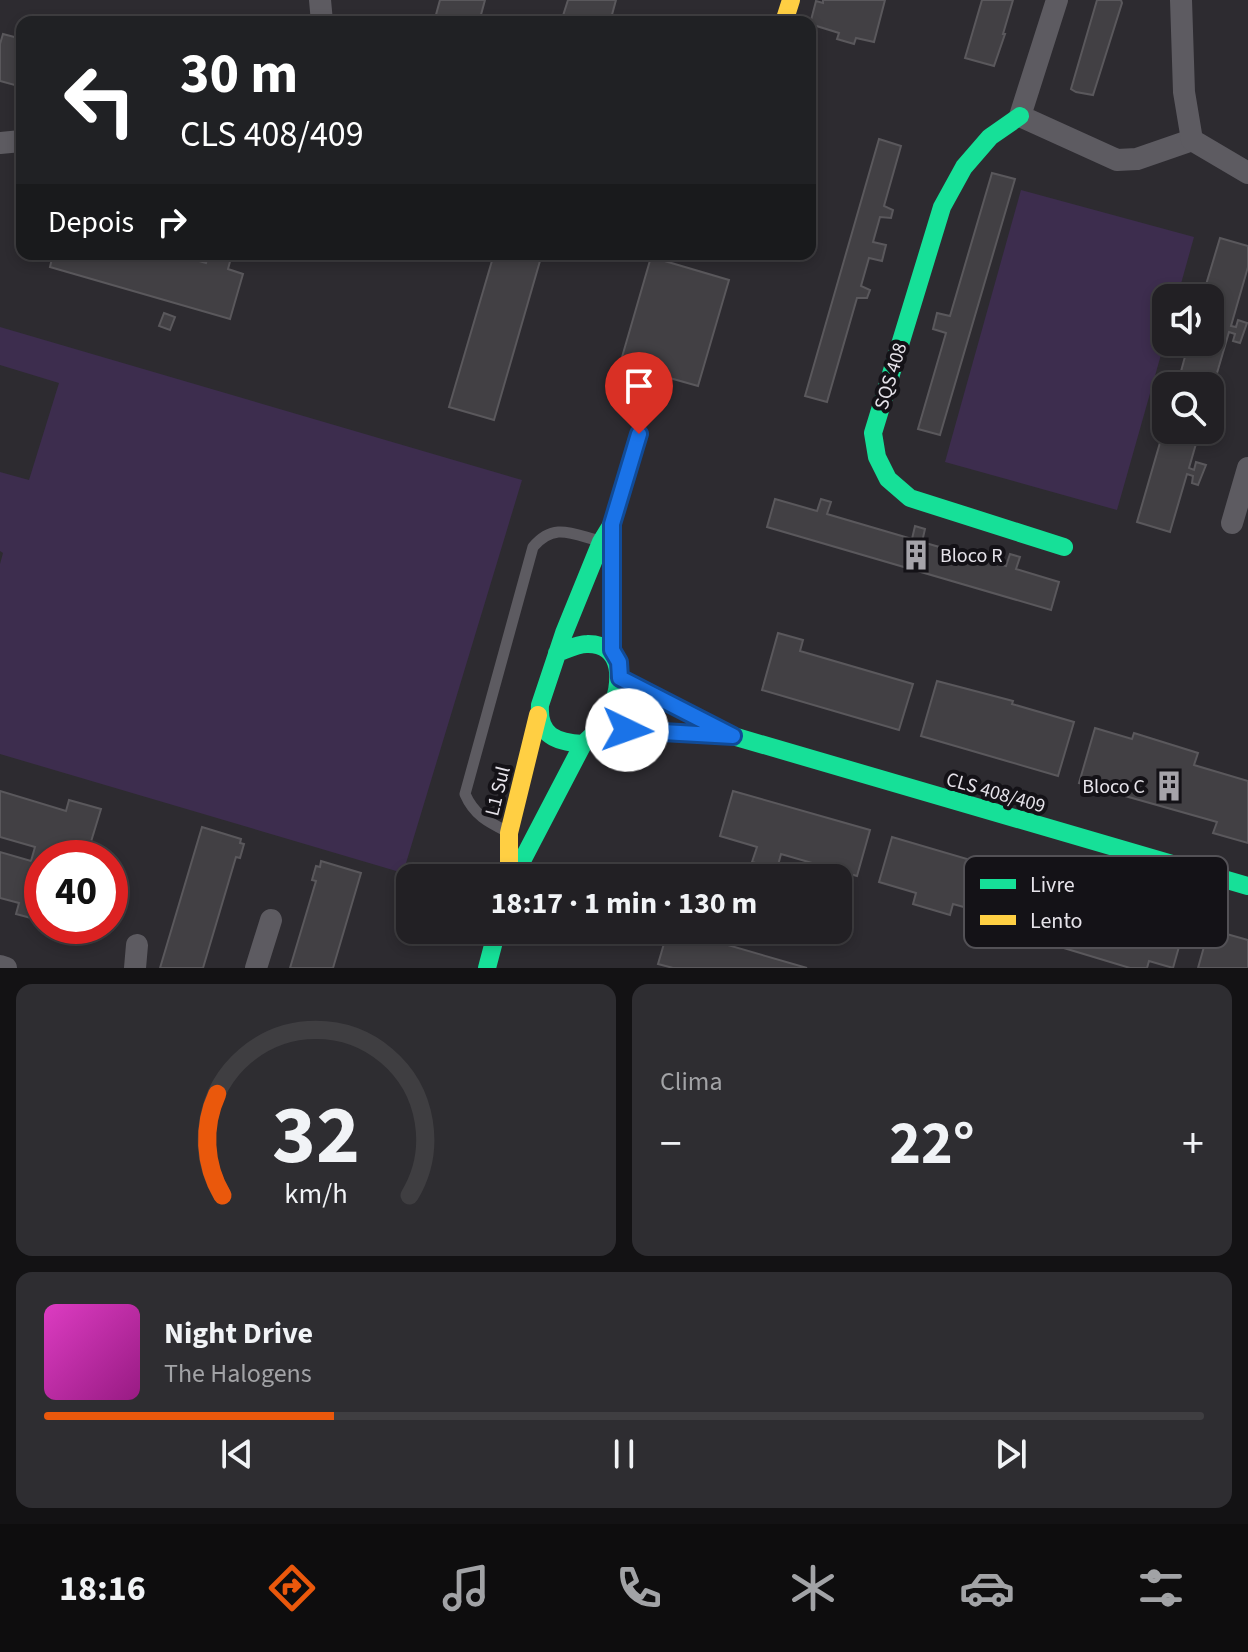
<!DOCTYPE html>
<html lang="pt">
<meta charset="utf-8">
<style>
:root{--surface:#222024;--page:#2e2d31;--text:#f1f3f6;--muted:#a2a3a6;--line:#3f3e41;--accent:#ea580c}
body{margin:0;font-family:"Source Sans 3",sans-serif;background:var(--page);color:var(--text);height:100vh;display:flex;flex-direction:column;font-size:30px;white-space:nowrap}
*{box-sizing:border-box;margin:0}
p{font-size:26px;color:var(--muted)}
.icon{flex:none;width:44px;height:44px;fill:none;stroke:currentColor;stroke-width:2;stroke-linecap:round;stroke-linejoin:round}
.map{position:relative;height:968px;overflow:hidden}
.sheet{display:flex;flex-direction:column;gap:16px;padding:16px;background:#131214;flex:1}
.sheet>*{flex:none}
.hud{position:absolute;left:16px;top:16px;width:800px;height:244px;border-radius:16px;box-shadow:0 4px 12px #0003,0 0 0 2px var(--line);background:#202124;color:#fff;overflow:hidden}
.fabs{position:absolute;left:1152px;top:284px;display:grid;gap:16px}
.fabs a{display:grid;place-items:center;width:72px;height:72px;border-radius:16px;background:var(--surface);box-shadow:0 4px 12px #0003,0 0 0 2px var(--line);font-size:40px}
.speed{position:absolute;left:24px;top:840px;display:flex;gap:16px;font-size:40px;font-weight:700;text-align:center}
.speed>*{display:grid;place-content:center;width:104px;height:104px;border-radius:50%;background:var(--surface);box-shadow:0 4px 12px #0003,0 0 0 2px var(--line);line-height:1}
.speed .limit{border:12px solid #d22;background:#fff;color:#111}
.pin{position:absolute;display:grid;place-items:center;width:68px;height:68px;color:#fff;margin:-82px -34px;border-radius:50% 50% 50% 0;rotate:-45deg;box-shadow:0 0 8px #0007}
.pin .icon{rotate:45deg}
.me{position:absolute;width:88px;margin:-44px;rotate:93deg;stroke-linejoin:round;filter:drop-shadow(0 0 6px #0008)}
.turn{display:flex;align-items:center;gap:28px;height:168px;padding:0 32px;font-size:36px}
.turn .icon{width:104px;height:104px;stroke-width:2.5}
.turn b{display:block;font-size:56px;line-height:68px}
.then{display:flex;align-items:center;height:76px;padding:0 32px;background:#0003;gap:16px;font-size:30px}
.big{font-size:60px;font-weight:700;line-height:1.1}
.sheet .card{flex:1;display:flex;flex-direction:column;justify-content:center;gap:12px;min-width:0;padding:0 28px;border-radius:16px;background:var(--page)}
.sheet .dial{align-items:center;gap:0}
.dial svg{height:208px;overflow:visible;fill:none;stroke:var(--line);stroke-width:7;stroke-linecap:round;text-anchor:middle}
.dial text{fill:var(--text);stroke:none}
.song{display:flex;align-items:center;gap:24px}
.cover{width:96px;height:96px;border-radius:12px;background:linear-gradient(135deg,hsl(310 70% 55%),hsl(310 70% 35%))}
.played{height:8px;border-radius:4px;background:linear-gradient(90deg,var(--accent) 25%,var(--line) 25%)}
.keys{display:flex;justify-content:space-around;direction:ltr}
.heat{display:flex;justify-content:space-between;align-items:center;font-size:44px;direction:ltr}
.sheet .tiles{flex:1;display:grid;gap:16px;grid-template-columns:1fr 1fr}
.card:last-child{grid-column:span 2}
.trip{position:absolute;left:396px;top:864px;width:456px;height:80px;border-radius:16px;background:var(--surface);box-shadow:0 4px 12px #0003,0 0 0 2px var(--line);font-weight:700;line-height:80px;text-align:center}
.menu{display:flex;height:128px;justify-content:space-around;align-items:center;background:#0e0d0e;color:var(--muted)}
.menu .icon{width:56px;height:56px}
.menu .on{color:var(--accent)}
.menu b{font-size:36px;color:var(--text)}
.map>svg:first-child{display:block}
.green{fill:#3d2d4e}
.building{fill:#424044;stroke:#5a585c;stroke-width:2}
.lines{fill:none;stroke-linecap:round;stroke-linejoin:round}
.lane{stroke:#5d5b61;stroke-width:11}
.street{stroke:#5d5b61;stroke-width:22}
.fast{stroke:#16e098;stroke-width:18}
.slow{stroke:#ffcf43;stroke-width:18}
.route-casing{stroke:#114b97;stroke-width:20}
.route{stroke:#1a73e8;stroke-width:14}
.labels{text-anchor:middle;stroke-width:8;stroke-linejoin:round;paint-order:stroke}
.street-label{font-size:20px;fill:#e6e3ea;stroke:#141217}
.poi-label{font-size:20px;fill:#e6e3ea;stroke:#141217;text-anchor:start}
.key{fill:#141217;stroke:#535156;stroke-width:2}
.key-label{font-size:22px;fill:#e6e3ea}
</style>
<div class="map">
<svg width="1248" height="968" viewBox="0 0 1248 968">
<rect width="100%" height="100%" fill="#2d2b30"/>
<g class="green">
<path d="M 1021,190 L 1194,237 L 1177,298 L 1166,298 L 1166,337 L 1117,510 L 945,462 Z"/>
<path d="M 0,327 L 522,480 L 403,873 L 0,754 L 0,564 L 3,553 L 0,551 L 0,472 L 29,480 L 59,383 L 0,365 Z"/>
</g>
<g class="building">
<path d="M 440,0 L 485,0 L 479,22 L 434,22 Z"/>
<path d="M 568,0 L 616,0 L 610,22 L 561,22 Z"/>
<path d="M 823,0 L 885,0 L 874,42 L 856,38 L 854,44 L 837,39 L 839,33 L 810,24 L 816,1 L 823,3 Z"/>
<path d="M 982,0 L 1013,0 L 1003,34 L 1005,34 L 994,66 L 965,58 Z"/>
<path d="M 1097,0 L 1121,0 L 1122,3 L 1093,95 L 1076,92 L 1071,89 Z"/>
<path d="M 3,34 L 22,39 L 22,87 L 0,81 L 0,44 Z"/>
<path d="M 879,139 L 901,146 L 884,206 L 893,210 L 891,218 L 880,217 L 873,242 L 886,245 L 882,261 L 869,258 L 861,286 L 870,290 L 867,298 L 857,298 L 827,402 L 805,396 Z"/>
<path d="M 992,173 L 1015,179 L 940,435 L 918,429 L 946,333 L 933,329 L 937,313 L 950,316 Z"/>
<path d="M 1220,238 L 1248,246 L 1248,267 L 1231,326 L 1236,327 L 1238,320 L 1247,323 L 1240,343 L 1233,341 L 1235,334 L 1229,332 L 1210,397 L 1210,386 L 1177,386 L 1189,342 L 1210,342 L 1210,298 L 1202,298 Z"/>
<path d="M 53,254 L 175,254 L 206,263 L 209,254 L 232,254 L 228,269 L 243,274 L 230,319 L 50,267 Z"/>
<path d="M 494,254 L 542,254 L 494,420 L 449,407 Z"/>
<path d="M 651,257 L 729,280 L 698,386 L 620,364 Z"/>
<path d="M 164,313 L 175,317 L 170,330 L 159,326 Z"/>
<path d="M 1166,422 L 1166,430 L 1200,430 L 1189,468 L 1194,470 L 1196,462 L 1206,465 L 1198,485 L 1192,483 L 1193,476 L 1187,474 L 1170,532 L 1137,522 Z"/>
<path d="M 775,499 L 817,511 L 821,499 L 831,502 L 827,514 L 912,539 L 915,526 L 925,529 L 922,542 L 1006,566 L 1010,554 L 1020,557 L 1016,569 L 1059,582 L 1051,610 L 767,527 Z"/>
<path d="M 778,633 L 803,640 L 800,651 L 913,684 L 899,730 L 762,690 Z"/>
<path d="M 937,681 L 1013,701 L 1012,704 L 1074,722 L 1058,776 L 921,736 Z"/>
<path d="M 1095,728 L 1132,739 L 1134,733 L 1198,753 L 1194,765 L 1248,781 L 1248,843 L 1213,833 L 1217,822 L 1079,783 Z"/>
<path d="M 0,791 L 66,811 L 69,800 L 101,809 L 86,858 L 42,858 L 42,921 L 16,914 L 19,903 L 0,898 L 0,852 L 31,861 L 35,847 L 0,837 Z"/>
<path d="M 733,791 L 870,830 L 857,876 L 781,854 L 777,869 L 752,862 L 757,847 L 720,836 Z"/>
<path d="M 202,827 L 241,839 L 240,843 L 244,844 L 240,858 L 236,857 L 203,968 L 160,968 Z"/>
<path d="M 892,837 L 1028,877 L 1012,934 L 974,923 L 978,911 L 953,904 L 950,915 L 913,904 L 916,893 L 879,882 Z"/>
<path d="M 321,861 L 361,873 L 333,968 L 290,968 L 316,881 L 312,880 L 316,866 L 320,867 Z"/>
<path d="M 1050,883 L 1186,922 L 1173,968 L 1149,961 L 1147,968 L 1130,968 L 1034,939 Z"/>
<path d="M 1209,929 L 1248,940 L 1248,968 L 1198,968 Z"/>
<path d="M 668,930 L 676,930 L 807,968 L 673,968 L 658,964 Z"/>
</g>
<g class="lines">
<path class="lane" d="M 508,832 C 488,822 474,815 465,794 L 533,547 C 554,522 572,534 600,541"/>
<g class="street">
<path d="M 320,0 L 322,22"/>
<path d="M 1057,0 L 1020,116 L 1117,160 L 1137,159 L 1192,140"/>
<path d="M 1181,0 L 1184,92 L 1192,140 L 1248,173"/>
<path d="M 0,143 L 21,141"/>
<path d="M 1232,523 L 1248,468"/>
<path d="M 0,966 L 6,968"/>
<path d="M 135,968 L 137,945"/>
<path d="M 256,968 L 271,920"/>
</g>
<g class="fast">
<path d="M 1020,116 L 990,137 L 964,167 L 942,207 L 873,433 L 877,457 L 888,479 L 910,498 L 1064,547"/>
<path d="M 557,653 C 566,650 577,644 587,644 C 625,643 622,685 611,710 C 605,725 594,734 583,744 C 556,742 538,736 540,705 L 564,633 L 601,542 L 612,524 L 639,434"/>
<path d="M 620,678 L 733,736 L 1248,886"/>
<path d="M 513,878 L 583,744"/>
<path d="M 487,968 L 497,930"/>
</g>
<g class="slow">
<path d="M 784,22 L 791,0"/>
<path d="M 612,530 L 612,650"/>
<path d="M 601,729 L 719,735"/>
<path d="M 509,878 L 509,833 L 538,715"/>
</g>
</g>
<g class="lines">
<g class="route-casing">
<path id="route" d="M 627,730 L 733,736 L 620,678 L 619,662 L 612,650 L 612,524 L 639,434"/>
</g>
<use href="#route" class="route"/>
</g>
<defs>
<g id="building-bare" transform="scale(2.4)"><path d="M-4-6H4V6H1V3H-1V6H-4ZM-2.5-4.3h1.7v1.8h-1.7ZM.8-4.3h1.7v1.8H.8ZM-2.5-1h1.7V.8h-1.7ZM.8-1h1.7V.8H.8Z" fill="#a5a3a9" stroke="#141217" stroke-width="2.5" paint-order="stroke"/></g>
</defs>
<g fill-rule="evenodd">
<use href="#building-bare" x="916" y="555"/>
<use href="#building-bare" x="1169" y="786"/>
</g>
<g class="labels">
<g class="street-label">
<text transform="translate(890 376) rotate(-73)" y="7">SQS 408</text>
<text transform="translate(497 791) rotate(-76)" y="7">L1 Sul</text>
<text transform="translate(996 792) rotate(16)" y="7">CLS 408/409</text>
</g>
<g class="poi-label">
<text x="940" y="562">Bloco R</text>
<text x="1145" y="793" text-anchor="end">Bloco C</text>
</g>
</g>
<rect x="964" y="856" width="264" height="92" rx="12" class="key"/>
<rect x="980" y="879" width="36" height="10" fill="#16e098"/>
<rect x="980" y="915" width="36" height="10" fill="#ffcf43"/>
<g class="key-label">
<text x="1030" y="892">Livre</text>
<text x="1030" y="928">Lento</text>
</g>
</svg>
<div class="fabs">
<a><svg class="icon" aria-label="sound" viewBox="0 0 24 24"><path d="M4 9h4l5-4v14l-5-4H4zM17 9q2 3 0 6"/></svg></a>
<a><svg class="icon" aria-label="search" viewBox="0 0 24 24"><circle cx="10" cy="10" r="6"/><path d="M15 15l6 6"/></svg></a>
</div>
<div class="speed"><div class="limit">40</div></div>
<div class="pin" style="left:639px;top:434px;background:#d93025"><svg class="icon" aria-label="arrive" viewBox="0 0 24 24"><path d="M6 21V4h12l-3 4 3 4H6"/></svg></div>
<svg class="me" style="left:627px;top:730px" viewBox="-20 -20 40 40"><circle r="19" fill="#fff"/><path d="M0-13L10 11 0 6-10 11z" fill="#1a73e8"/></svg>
<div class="trip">18:17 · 1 min · 130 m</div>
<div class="hud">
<div class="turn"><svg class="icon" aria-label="left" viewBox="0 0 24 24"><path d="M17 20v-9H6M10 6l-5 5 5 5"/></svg><div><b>30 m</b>CLS 408/409</div></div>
<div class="then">Depois<svg class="icon" aria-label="right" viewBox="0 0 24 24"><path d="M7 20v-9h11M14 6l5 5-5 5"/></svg></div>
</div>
</div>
<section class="sheet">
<div class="tiles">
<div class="card dial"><svg viewBox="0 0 100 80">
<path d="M14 69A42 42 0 1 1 86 69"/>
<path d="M14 69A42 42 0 0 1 12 30" stroke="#ea580c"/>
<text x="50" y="56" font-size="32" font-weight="700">32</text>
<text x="50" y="72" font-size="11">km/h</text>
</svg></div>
<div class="card"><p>Clima</p>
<div class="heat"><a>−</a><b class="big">22°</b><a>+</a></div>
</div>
<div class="card">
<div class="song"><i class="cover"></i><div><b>Night Drive</b><p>The Halogens</p></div></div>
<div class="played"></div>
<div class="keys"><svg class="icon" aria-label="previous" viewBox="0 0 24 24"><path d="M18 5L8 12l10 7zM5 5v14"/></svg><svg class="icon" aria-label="pause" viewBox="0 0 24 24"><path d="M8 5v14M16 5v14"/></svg><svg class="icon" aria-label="next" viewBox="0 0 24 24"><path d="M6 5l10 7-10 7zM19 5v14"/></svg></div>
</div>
</div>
</section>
<nav class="menu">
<b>18:16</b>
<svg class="icon on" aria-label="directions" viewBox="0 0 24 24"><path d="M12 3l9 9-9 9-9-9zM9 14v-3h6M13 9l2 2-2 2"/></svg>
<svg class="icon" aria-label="music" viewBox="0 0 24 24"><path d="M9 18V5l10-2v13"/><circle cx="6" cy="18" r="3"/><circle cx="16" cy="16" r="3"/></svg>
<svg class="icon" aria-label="phone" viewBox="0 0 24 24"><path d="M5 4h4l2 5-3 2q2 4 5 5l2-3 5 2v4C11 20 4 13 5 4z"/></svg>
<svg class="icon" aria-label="climate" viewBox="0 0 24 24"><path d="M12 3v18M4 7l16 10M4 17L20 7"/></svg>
<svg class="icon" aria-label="car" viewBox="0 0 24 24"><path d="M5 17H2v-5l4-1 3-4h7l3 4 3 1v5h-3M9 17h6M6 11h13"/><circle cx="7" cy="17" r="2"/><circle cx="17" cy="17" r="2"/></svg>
<svg class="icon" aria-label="filters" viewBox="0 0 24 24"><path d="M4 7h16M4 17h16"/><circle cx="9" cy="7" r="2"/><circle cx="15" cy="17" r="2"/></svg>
</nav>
